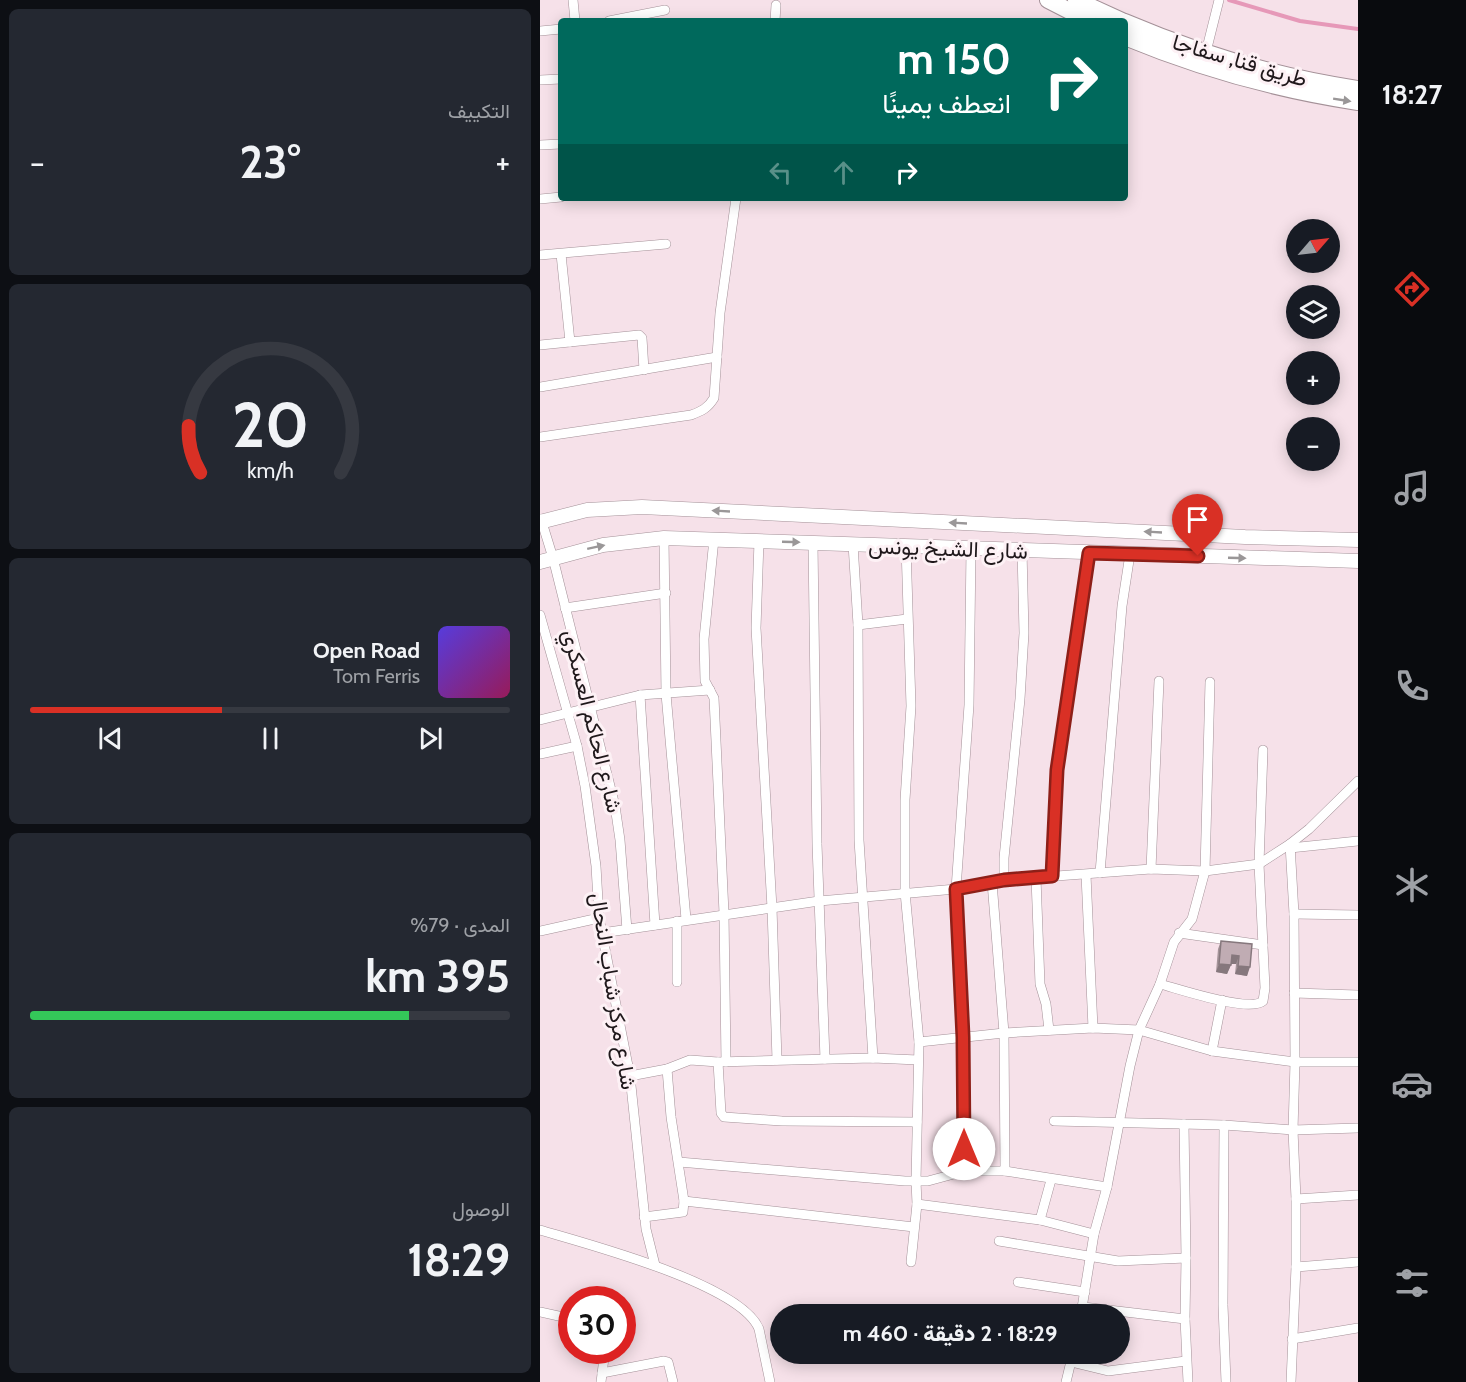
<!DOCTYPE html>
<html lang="ar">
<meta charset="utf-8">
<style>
:root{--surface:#171b24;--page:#242831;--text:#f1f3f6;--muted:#9ea1a6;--line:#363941;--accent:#d93025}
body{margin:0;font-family:Cabin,Vazirmatn,sans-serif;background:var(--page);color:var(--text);direction:rtl;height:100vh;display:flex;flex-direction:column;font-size:22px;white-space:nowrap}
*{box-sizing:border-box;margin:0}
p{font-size:20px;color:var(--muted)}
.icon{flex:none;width:33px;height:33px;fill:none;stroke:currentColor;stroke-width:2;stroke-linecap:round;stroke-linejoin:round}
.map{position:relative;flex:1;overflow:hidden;direction:ltr}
.sheet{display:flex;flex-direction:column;gap:9px;padding:9px;background:#0d0f14;width:540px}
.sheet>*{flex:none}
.banner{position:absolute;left:18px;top:18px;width:570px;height:183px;border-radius:6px;box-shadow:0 3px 15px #0003;direction:rtl;background:#00695c;color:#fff;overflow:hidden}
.needle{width:39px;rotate:62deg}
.buttons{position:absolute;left:746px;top:219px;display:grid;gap:12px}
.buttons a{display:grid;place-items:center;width:54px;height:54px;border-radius:50%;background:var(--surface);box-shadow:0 3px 15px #0003;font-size:30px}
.speed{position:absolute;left:18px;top:1286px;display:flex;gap:12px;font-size:30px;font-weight:700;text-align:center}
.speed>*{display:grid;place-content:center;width:78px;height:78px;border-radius:50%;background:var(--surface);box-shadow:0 3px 15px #0003;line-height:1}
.speed .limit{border:9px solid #d22;background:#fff;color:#111}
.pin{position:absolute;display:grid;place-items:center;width:51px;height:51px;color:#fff;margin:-62px -26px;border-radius:50% 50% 50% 0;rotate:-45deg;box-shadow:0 0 6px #0007}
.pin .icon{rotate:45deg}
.me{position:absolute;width:66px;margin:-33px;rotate:0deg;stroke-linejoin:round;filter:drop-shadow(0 0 4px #0008)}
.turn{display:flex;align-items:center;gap:21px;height:126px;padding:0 18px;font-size:27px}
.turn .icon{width:78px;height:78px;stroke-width:2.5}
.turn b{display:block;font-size:42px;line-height:51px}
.lanes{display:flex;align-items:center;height:57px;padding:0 18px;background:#0003;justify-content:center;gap:30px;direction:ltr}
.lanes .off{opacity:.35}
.big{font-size:45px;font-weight:800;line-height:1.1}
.sheet .widget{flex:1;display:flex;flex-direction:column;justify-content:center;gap:9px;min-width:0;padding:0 21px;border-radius:9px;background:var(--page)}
.sheet .dial{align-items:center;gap:0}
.dial svg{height:156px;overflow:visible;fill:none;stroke:var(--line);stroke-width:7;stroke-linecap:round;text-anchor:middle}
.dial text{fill:var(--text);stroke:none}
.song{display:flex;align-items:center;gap:18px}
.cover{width:72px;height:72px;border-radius:9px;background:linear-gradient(135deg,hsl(250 70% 55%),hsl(330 70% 35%))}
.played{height:6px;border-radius:3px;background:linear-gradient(90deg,var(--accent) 40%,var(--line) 40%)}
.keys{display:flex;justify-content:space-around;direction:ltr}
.heat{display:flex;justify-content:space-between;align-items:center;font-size:33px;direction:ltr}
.charge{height:9px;border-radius:4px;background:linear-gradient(90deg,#34c759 79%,var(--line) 0)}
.trip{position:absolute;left:230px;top:1304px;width:360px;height:60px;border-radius:30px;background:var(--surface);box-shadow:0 3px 15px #0003;font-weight:800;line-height:60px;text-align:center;direction:rtl}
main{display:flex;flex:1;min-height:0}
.tab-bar{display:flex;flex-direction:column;width:108px;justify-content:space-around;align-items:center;background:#090b0e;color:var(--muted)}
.tab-bar .icon{width:42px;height:42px}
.tab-bar .on{color:var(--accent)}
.tab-bar b{font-size:27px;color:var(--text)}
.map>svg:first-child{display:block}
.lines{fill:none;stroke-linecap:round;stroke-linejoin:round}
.stream{stroke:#e698b8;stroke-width:4}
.street-casing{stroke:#a49198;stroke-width:10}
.secondary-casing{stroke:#a49198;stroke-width:15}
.highway-casing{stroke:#a49198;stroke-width:18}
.street{stroke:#fff;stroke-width:9}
.secondary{stroke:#fff;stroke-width:14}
.highway{stroke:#fff;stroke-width:16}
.wall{fill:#a5949a}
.shaded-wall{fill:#86787d}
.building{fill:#c0acb3;stroke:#86787d;stroke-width:1.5}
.oneway{fill:#9a9798}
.route-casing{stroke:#8d1f18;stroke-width:15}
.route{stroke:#d93025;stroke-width:10}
.labels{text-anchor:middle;stroke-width:6;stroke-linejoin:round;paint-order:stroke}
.street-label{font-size:22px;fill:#1f181b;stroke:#fdf1f5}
</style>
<main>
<nav class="tab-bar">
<b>18:27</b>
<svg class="icon on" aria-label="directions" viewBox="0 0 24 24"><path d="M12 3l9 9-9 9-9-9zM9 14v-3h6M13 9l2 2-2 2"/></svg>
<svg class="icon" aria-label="music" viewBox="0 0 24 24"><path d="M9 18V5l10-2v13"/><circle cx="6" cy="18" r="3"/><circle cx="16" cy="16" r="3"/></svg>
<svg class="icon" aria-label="phone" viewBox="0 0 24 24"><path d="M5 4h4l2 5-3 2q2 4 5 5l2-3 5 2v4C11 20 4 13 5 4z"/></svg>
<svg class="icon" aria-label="climate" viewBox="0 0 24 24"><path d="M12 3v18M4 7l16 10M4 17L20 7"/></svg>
<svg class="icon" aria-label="car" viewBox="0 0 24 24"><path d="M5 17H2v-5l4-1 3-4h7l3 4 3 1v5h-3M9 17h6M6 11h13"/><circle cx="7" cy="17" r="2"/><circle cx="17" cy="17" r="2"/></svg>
<svg class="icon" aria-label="filters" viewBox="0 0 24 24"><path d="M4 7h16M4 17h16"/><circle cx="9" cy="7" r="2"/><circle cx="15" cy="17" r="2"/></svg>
</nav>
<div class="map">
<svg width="818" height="1382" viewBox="0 0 818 1382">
<rect width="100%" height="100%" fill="#f6e1e9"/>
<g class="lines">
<path class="stream" d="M 689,0 L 760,21 L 818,29"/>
<g class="street-casing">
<g id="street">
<path d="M 33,0 L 35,21"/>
<path d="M 69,21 L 125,10"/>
<path d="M 235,21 L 236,5"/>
<path d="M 0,31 L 21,29"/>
<path d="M 665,56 L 679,0"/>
<path d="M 0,80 L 21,79"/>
<path d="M 0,145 L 21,144"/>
<path d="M 0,199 L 21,197"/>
<path d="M 21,254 L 30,342"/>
<path d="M 0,255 L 126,244"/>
<path d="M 0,345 L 99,335 L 102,338 L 104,370"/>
<path d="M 0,387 L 177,357"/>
<path d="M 0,437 L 151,415 C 162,411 168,408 174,398 L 180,313 L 196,198"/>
<path d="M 1,519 L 13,558 L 75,806 L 80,840 L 87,930"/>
<path d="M 124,538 L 126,694 L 146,919"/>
<path d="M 174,539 L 164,639 L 165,681 L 174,698 L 184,913 L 186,1062"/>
<path d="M 219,541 L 216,628 L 232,908 L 237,1060"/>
<path d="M 273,543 L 277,844 L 285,1059"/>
<path d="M 313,544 L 318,625 L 319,840 L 333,1058"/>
<path d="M 366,546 L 371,706 L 365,800 L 365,892 L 379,1042 L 376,1181 L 377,1204 L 371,1262"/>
<path d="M 25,608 L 126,593"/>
<path d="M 0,615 L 37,746 L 45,786 L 56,866 L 59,918 L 90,1076 L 106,1229 L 115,1265"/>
<path d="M 318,625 L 367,619"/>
<path d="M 100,695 L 115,925"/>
<path d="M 0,720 L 100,695 L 170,690"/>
<path d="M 0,754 L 37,746"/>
<path d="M 750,844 L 754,914 L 755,1062 L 753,1130 L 756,1199 L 756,1267 L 751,1382"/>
<path d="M 750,848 L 818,841"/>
<path d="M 611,869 L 619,681"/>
<path d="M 560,873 L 582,606 L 590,554"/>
<path d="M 546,875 L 553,1028"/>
<path d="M 512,876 L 517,770 L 549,553"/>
<path d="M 496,878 L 500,984 L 506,1004 L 509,1030"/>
<path d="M 464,880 L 464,858 L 480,699 L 484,633 L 482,550"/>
<path d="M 452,882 L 464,1033 L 465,1171"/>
<path d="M 754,914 L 818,915"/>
<path d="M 137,921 L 137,982"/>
<path d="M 0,931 L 59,918"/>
<path d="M 62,933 L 279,901 L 416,889 L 464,880 L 611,869 L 665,871 L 719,864 L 750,844 L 769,829 L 818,781"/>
<path d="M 639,933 L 723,945"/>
<path d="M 620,984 C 639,989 709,1013 723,1001 L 725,988 L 719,864 L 723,750"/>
<path d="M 754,993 L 818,995"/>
<path d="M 379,1042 L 464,1033 L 553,1028 L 599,1030 L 672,1051 L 755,1062 L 818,1062"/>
<path d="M 672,1051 L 682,1000"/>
<path d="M 178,1062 L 181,1113 L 184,1117 L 242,1121 L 377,1122"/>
<path d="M 90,1076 L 127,1069 L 150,1060 L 178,1062 L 333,1058 L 378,1060"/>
<path d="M 514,1121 L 684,1125 L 753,1130 L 818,1128"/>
<path d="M 644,1124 L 646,1258 L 645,1319 L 648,1382"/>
<path d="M 684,1125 L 683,1305 L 686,1382"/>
<path d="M 139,1162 L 365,1181 L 388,1181 L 425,1171 L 465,1171 L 567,1187"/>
<path d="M 425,1171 L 423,1037 L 416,889 L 429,705 L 431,549"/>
<path d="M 756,1199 L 818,1195"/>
<path d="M 144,1201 L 374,1227"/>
<path d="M 377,1204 L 500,1220 L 554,1234"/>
<path d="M 104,1217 L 143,1212 L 144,1201 L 131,1117 L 127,1069"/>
<path d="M 500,1220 L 511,1180"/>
<path d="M 0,1230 C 47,1244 201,1284 219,1329 L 230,1382"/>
<path d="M 459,1241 L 578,1261 L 646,1258"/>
<path d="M 756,1267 L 818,1262"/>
<path d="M 478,1282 L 545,1292"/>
<path d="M 543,1307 L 645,1319"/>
<path d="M 0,1312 L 32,1319"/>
<path d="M 541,1314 L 554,1234 L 567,1187 L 590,1066 L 599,1030 L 620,984 L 634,942 L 652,919 L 665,871 L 670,682"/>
<path d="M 752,1339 L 818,1328"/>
<path d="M 531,1362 L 568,1371 L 646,1361"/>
<path d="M 62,1373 L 124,1361 L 128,1362 L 133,1382"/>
<path d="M 61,1382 L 65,1350"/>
<path d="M 526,1382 L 533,1353"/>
</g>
</g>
<g class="secondary-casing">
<g id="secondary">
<path d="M 0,522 L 47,510 L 102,507 L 705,537 L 818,540"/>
<path d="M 0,562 L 63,545 L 124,538 L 818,561"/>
</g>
</g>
<g class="highway-casing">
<g id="highway">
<path d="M 508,0 L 549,21"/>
<path d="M 536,0 L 582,21"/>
<path d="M 585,22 C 660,54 737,77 818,89"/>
<path d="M 585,37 C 660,68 738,90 818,102"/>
</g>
</g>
<use href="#street" class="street"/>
<use href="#secondary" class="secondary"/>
<use href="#highway" class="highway"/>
</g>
<path class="wall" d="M 681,941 L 712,944 L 707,976 L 695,974 L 696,964 L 691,964 L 687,974 L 676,972 L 678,949 Z"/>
<g class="shaded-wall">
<path d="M 692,955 L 699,956 L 696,964 L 688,964 Z"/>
<path d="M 679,964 L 691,965 L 687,974 L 676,972 Z"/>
<path d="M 698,966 L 710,967 L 707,976 L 695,974 Z"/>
</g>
<path class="building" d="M 681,941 L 712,944 L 710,967 L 698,966 L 699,956 L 692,955 L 691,965 L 679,964 Z"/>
<defs><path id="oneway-solid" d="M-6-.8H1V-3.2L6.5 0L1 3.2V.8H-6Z" transform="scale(1.5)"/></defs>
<g class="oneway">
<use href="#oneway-solid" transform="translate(802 100) rotate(9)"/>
<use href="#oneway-solid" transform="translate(181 511) rotate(-177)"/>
<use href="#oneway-solid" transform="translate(418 523) rotate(-177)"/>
<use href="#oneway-solid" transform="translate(613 532) rotate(-177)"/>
<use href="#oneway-solid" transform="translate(251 542) rotate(2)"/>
<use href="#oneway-solid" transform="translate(56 547) rotate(-12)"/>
<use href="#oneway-solid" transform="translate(697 558) rotate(2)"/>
</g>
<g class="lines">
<g class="route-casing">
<path id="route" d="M 424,1149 L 423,1037 L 416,889 L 464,880 L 512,876 L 517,770 L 549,553 L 658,556"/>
</g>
<use href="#route" class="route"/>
</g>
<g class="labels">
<g class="street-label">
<text transform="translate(700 60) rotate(16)" y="8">طريق قنا, سفاجا</text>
<text transform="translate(408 548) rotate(2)" y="8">شارع الشيخ يونس</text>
<text transform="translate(53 721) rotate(76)" y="8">شارع الحاكم العسكري</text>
<text transform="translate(74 991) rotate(81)" y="8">شارع مركز شباب النحال</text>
</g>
</g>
</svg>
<div class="buttons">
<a><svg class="needle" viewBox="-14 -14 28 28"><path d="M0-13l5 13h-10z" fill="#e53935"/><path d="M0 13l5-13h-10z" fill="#9ea1a6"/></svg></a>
<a><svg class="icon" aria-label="layers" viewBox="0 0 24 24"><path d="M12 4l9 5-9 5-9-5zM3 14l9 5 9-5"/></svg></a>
<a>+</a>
<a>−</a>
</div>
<div class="speed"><div class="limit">30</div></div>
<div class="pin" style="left:658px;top:556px;background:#d93025"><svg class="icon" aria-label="arrive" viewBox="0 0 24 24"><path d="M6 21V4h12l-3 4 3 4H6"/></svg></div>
<svg class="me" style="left:424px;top:1149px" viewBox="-20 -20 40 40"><circle r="19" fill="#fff"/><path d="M0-13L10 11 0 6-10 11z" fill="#d93025"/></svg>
<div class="trip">18:29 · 2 دقيقة · 460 m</div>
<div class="banner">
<div class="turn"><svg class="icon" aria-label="right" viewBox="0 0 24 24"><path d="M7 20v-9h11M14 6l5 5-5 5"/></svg><div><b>150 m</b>انعطف يمينًا</div></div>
<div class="lanes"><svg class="icon off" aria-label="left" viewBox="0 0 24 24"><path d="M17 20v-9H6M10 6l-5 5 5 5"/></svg><svg class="icon off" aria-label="ahead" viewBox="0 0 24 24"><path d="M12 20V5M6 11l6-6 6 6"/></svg><svg class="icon" aria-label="right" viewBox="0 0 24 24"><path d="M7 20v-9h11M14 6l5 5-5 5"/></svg></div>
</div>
</div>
<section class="sheet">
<div class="widget"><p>التكييف</p>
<div class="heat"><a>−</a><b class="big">23°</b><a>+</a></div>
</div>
<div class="widget dial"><svg viewBox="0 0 100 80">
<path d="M14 69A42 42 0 1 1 86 69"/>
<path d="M14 69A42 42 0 0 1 8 45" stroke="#d93025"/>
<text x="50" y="56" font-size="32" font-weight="700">20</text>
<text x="50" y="72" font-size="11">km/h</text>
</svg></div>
<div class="widget">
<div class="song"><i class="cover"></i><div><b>Open Road</b><p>Tom Ferris</p></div></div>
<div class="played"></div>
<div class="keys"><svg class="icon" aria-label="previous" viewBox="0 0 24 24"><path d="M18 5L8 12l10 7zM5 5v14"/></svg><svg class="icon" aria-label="pause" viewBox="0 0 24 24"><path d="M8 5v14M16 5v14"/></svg><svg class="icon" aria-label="next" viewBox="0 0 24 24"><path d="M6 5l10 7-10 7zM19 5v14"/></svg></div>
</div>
<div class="widget"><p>المدى · 79%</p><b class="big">395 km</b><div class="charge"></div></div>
<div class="widget"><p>الوصول</p><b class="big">18:29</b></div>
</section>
</main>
